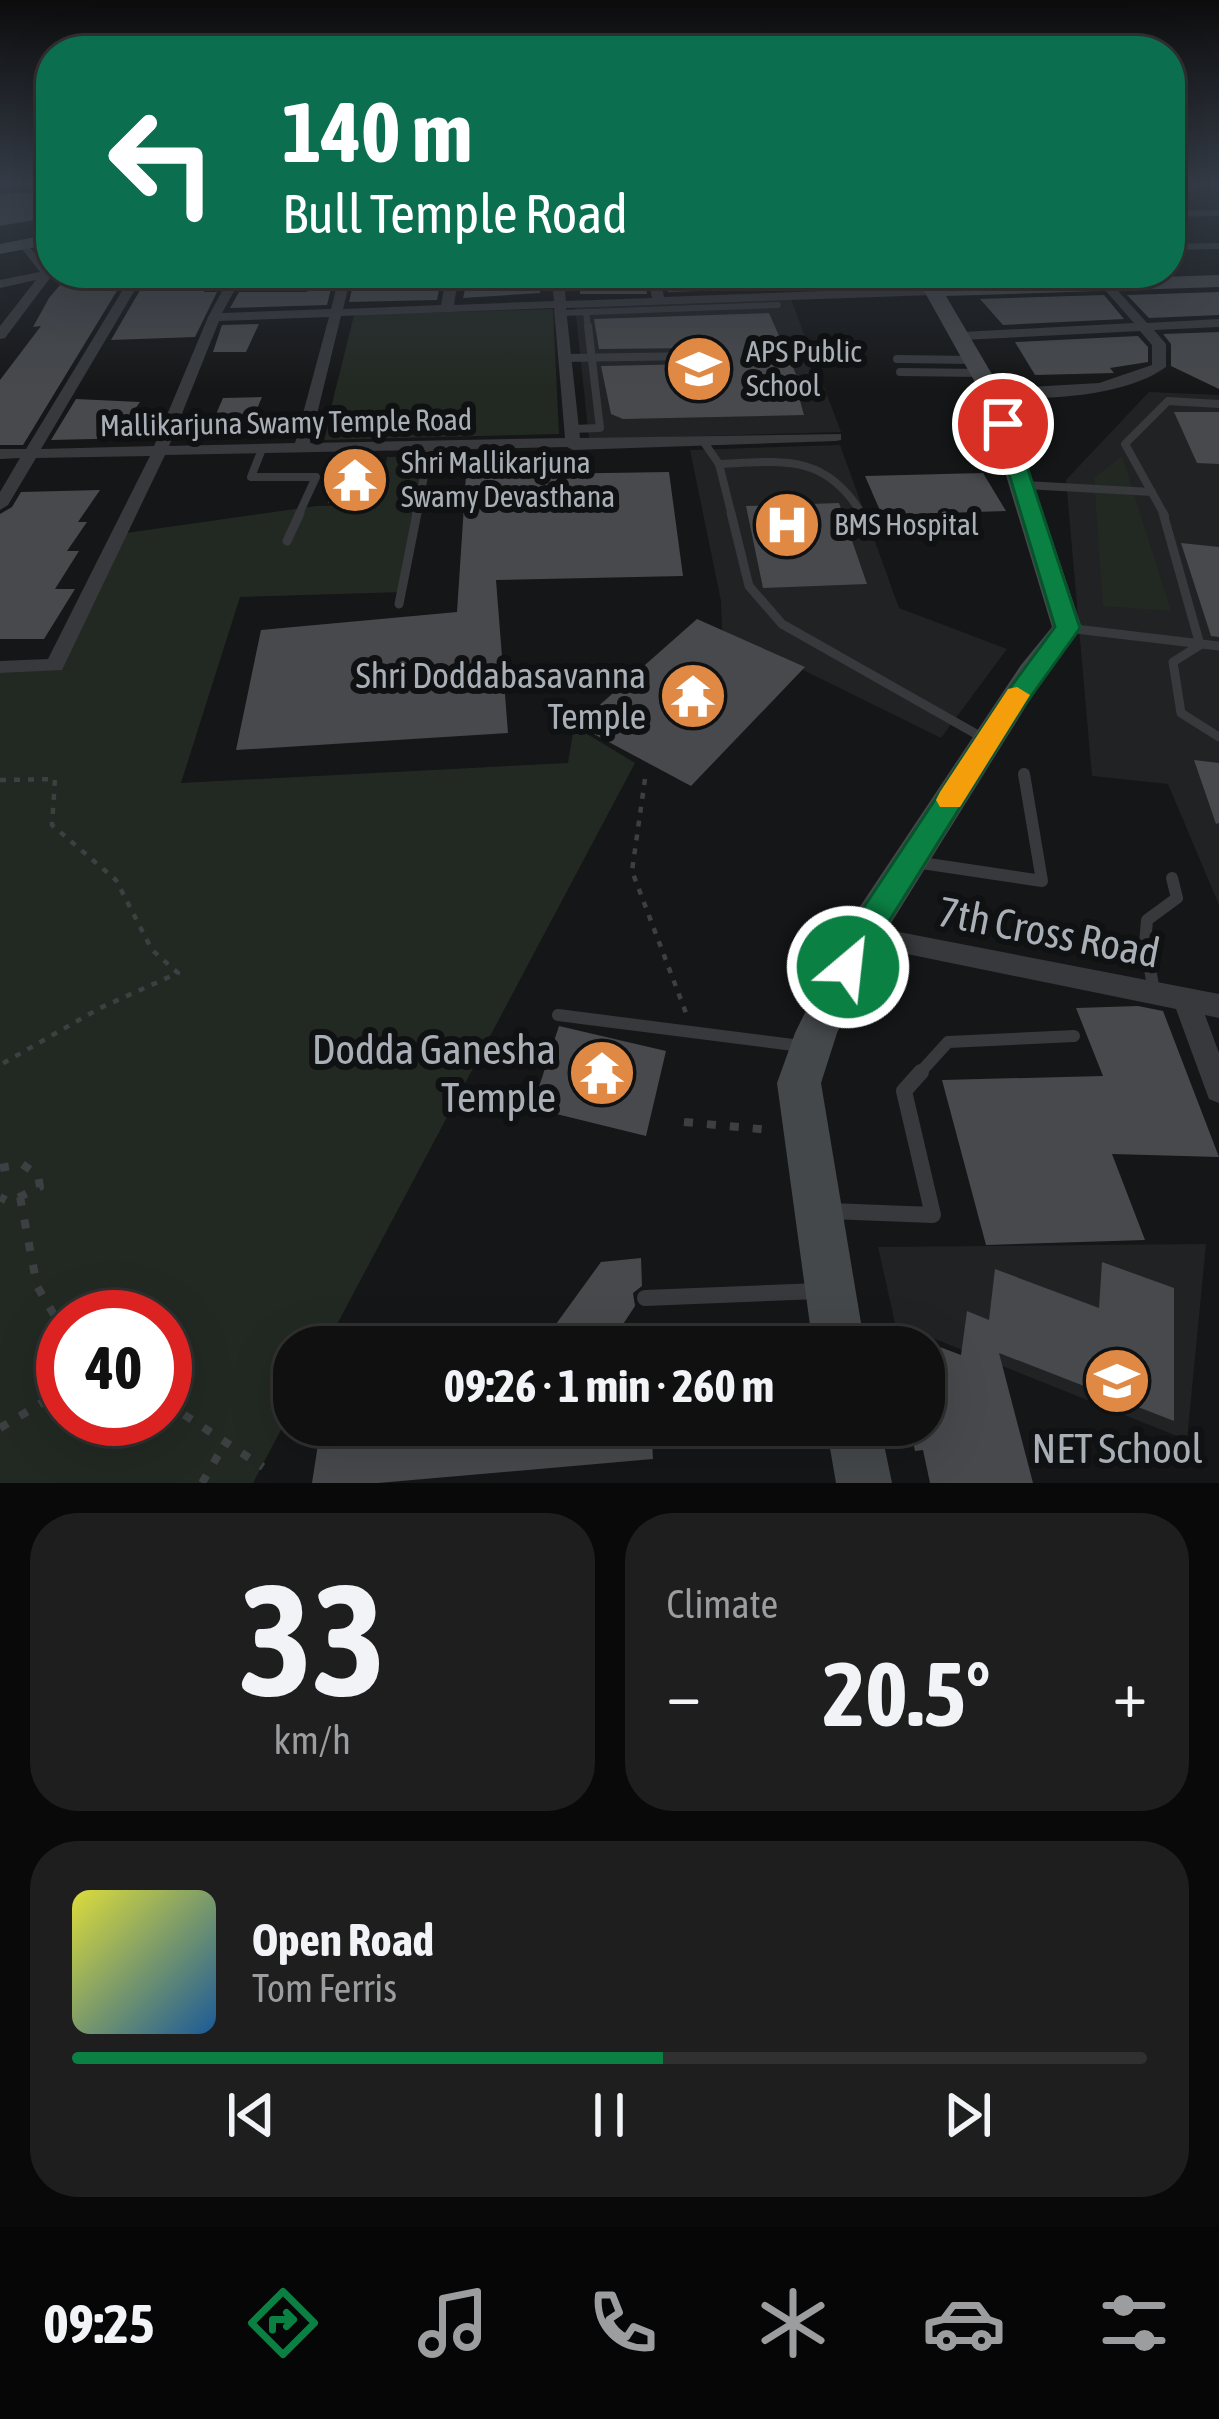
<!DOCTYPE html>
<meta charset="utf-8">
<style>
:root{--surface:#101011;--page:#1e1e1f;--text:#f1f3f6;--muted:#9c9d9f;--line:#303031;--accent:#0b8043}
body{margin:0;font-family:"Asap Condensed",sans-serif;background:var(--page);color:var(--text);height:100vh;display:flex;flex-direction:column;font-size:45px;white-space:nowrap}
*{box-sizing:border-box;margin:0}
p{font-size:39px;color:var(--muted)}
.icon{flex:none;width:66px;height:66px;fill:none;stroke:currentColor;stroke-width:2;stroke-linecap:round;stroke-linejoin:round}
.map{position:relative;height:1483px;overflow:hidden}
.panel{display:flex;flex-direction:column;gap:30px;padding:30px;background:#090909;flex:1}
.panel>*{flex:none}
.banner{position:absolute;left:36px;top:36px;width:1149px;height:252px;border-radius:48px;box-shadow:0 12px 48px #0002,0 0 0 3px var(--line);background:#0b6e4f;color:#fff;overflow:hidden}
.speed{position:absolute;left:36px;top:1290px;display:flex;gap:24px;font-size:60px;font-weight:700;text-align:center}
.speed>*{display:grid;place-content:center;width:156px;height:156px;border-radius:50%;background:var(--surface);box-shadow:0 12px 48px #0002,0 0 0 3px var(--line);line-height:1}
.speed .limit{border:18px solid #d22;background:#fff;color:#111}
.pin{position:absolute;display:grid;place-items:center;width:102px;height:102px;color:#fff;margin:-51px;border:6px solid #fff;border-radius:50%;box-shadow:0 3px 12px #0007}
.me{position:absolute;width:132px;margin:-66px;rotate:28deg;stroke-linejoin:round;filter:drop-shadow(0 0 9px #0008)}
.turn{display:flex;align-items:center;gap:42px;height:252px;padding:0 48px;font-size:54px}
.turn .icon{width:156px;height:156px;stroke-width:2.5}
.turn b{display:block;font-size:84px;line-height:102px}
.big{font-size:90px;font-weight:700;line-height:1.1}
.panel .card{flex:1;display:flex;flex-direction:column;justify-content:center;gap:18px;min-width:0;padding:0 42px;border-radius:48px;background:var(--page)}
.panel .dial{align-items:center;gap:0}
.dial b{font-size:156px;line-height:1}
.song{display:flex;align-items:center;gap:36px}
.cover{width:144px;height:144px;border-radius:18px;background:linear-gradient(135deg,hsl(60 70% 55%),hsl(210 70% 35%))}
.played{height:12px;border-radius:6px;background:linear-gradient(90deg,var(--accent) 55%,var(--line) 55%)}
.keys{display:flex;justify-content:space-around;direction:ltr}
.heat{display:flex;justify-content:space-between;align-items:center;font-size:66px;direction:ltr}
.panel .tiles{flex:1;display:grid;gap:30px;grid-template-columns:1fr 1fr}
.card:last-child{grid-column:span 2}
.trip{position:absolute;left:273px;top:1326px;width:672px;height:120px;border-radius:48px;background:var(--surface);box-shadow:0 12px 48px #0002,0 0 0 3px var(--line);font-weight:700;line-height:120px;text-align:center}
.tab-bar{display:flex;height:192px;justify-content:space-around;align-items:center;background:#060607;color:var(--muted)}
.tab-bar .icon{width:84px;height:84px}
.tab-bar .current{color:var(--accent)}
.tab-bar b{font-size:54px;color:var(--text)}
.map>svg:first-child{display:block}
.built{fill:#212224}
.green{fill:#222922;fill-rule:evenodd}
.building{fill:#47494c}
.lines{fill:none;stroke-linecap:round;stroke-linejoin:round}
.path-far1{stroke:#3d4042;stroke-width:4.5;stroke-dasharray:6 8;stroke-linecap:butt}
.path{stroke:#3d4042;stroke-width:8;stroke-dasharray:9 14;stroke-linecap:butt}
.lane-far4{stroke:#37393c;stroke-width:6}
.lane-far3{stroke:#37393c;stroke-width:8}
.lane-far2{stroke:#37393c;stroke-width:9}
.lane-far1{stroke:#37393c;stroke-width:12}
.lane{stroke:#37393c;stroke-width:16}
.street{fill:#37393c;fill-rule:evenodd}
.secondary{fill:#45484b;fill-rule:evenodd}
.route{fill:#0b8043;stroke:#07532c;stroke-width:3}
.slow{fill:#f59e0b}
.labels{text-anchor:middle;stroke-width:12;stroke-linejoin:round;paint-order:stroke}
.far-poi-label{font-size:30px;fill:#a9afb6;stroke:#101112;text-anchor:start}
.far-street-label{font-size:30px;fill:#a9afb6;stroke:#101112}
.poi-label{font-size:36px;fill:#a9afb6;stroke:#101112;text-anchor:end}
.near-street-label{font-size:42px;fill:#a9afb6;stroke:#101112}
.near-poi-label{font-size:42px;fill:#a9afb6;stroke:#101112;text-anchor:end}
</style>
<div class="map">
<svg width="1219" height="1483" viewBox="0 0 1219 1483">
<rect width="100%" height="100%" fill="#151617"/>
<g class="built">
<path d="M 791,299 L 841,432 L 589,439 L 575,306 Z"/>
<path d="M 1149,392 L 1219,395 L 1219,905 L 1168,784 L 1092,776 L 1066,480 Z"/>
<path d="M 840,445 L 899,608 L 1007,649 L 941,738 L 722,630 L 721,601 L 690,450 Z"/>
<path d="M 1206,1244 L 1187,1440 L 895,1323 L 878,1247 Z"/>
</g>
<g class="green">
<path d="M 553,309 L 559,434 L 323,440 L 354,315 Z"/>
<path d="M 1122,456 L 1171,611 L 1103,606 L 1094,478 Z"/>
<path d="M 387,457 L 428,457 L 404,592 L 240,597 L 181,783 L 568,763 L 574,726 L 635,763 L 325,1347 L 294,1347 L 294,1405 L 253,1483 L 0,1483 L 0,671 L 61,668 L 126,533 L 316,506 L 378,505 ZM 63,1317 L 165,1317 L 165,1419 L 63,1419 Z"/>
</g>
<g class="building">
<path d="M 51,192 L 51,217 L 0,226 L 0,194 Z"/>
<path d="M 150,273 L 215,273 L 204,292 L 217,292 L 195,337 L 111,340 Z"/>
<path d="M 317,273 L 335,273 L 327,305 L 230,308 L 239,292 L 307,292 Z"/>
<path d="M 356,273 L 428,273 L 426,280 L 441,280 L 437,300 L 349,302 Z"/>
<path d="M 469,273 L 540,273 L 540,293 L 463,298 Z"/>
<path d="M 580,273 L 643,273 L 647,294 L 580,294 Z"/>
<path d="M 664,273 L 754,273 L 760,289 L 668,292 Z"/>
<path d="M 118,276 L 126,276 L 23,445 L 0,445 L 0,380 L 41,326 L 33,327 L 49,298 L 66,278 Z"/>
<path d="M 1219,292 L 1219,315 L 1149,318 L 1127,295 Z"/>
<path d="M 1104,295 L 1124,319 L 1003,325 L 980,299 Z"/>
<path d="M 769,313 L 806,397 L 799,397 L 804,415 L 623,419 L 611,414 L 601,366 L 696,364 L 704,355 L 696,348 L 599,349 L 594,319 Z"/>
<path d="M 259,324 L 246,352 L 213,352 L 222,325 Z"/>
<path d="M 1219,332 L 1219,389 L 1171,366 L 1171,344 L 1163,334 Z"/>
<path d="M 1138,336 L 1148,347 L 1148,362 L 1110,368 L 1114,373 L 1035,375 L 1015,342 Z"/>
<path d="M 262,397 L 252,421 L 213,421 L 223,398 Z"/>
<path d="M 76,399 L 140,402 L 130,416 L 152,416 L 137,438 L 51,440 Z"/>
<path d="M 1174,412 L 1219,412 L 1219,464 L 1197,463 Z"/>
<path d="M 381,457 L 373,502 L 328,503 L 339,458 Z"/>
<path d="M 669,472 L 683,576 L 496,580 L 508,733 L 236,750 L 261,630 L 457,612 L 466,475 Z"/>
<path d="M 983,473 L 1006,511 L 882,515 L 865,476 Z"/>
<path d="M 100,490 L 78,522 L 87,522 L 67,551 L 79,551 L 55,589 L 75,589 L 44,639 L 0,639 L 0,514 L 12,507 L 21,492 Z"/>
<path d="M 839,503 L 867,584 L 763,588 L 746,506 Z"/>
<path d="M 1181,543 L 1219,547 L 1219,637 L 1211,636 Z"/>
<path d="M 697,619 L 805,667 L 691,786 L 577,725 Z"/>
<path d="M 1194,760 L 1219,763 L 1219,823 L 1216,824 Z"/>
<path d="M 1138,1006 L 1163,1011 L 1219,1157 L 1112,1154 L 1145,1240 L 986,1245 L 942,1080 L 1103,1076 L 1076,1008 Z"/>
<path d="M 559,1026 L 666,1051 L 646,1136 L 532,1108 Z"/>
<path d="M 641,1258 L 642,1286 L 633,1293 L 635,1306 L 608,1347 L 447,1347 L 467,1323 L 556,1324 L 601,1262 Z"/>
<path d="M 1102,1262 L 1174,1288 L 1174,1421 L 999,1353 L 1033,1483 L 930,1483 L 923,1450 L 915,1451 L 910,1425 L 924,1425 L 924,1341 L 961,1355 L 967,1311 L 989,1320 L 995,1269 L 1099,1308 Z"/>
<path d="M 321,1425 L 651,1425 L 653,1459 L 378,1483 L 312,1483 Z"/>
</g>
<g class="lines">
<g class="path-far1">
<path d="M 645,779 L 632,871 L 686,1013"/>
<path d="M 0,780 L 55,779 L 52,825 L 116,880 L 152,950 L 178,973 L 100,1008 L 0,1065"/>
</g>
<g class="path">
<path d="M 684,1122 L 770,1130"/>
<path d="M 0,1168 L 22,1164 L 38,1175 L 40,1187 L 9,1202 L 0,1197"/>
<path d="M 20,1197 L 37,1286 L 63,1330"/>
<path d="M 165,1402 L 263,1467"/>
<path d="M 0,1428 L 63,1390"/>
<path d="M 202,1483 L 224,1445"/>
</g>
<g class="lane-far4">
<path d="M 34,256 L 51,253"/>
<path d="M 586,312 L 588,329"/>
<path d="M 562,313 L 778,305"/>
</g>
<g class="lane-far3">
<path d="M 565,358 L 696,356"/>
<path d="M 897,359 L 972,360"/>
<path d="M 900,372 L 982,373"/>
<path d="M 571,429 L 600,428 L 588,326"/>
<path d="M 703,441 L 719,464 L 732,516"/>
<path d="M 262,449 L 251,477 L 316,477 L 298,516"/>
<path d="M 719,464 C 783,461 825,453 862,514"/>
<path d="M 1025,485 L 1152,492"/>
<path d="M 416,516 L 430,447"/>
<path d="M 1165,516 L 1125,444 L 1168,401 L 1219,404"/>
</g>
<g class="lane-far2">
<path d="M 731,513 L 749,586 L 782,624 L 985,739"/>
<path d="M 1163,513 L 1200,645"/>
<path d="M 287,541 L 300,513"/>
<path d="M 399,604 L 417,513"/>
<path d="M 1067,628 L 1219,646"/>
<path d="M 1200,645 L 1173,662 L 1181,713 L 1219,737"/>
</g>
<g class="lane-far1">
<path d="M 915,862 L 1042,881 L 1024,774"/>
<path d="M 1154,990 L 1145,944 L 1147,920 L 1177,898 L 1172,878"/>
<path d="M 558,1015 L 801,1046"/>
<path d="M 918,1075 L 948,1042 L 1074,1036"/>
</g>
<g class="lane">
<path d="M 830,1211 L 933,1215 L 904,1091 L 921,1072"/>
<path d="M 645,1298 L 819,1291"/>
</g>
<g class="street">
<path d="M 0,182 L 10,182 L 0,190 Z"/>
<path d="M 1170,182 L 1219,182 L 1219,187 L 1170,188 Z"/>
<path d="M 1219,210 L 1219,216 L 1170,217 L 1170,211 Z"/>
<path d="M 24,241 L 53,274 L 5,338 L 0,339 L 0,326 L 36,280 L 0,288 L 0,280 L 40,272 L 18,244 Z"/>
<path d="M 1219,243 L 1219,249 L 1170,250 L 1170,244 Z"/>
<path d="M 133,273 L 145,273 L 41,449 L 154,446 L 208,317 L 232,273 L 244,273 L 222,313 L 331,309 L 340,273 L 352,273 L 343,309 L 441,305 L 447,273 L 459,273 L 454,305 L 554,301 L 551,273 L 563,273 L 566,301 L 652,298 L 647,273 L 659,273 L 664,297 L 934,287 L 940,291 L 934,295 L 566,308 L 580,438 L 841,434 L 841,440 L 836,441 L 573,450 L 567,447 L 165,455 L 62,670 L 0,673 L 0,661 L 48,659 L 150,456 L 36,458 L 8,505 L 0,510 L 0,492 L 20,458 L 0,459 L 0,449 L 26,449 ZM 554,308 L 565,438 L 310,443 L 341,316 ZM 329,317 L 295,443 L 169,446 L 219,321 Z"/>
<path d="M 1090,273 L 1102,273 L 1147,323 L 1219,319 L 1219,327 L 1154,330 L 1166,344 L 1166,367 C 1125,397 1037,402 987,396 L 987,390 L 992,389 L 1099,383 L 1152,365 L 1152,345 L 1140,331 L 962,340 L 956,336 L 962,332 L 1134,323 Z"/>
<path d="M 863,925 L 1219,994 L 1219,1018 L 1205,1015 L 1219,1053 L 1219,1103 L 1209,1099 L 1176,1009 L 863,945 L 854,942 L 851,935 L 854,928 Z"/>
</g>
<g class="secondary">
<path d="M 51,234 L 51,244 L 0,254 L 0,244 Z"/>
<path d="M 914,273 L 932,273 L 939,285 L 1219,275 L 1219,287 L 946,296 L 1003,393 L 1082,628 L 1043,679 L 878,944 L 837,1033 L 821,1083 L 865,1347 L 813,1347 L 777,1083 L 795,1033 L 849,923 L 1021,665 L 1052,627 L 981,393 Z"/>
<path d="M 826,1425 L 880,1425 L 892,1483 L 836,1483 Z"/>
</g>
</g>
<linearGradient id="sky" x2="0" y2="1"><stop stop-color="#0c0c0d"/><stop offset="0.47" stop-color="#353c47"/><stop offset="1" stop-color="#353c47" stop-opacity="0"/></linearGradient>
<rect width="1219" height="390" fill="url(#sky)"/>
<path class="route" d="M 1003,418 L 1013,424 L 1080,628 L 1019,713 L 876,942 L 859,977 L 848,981 L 836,977 L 831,967 L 852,925 L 1001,700 L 1055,627 L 994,424 Z"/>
<path class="slow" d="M 1017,687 L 1030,695 L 960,807 L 940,807 L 936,800 L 940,792 L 1008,689 Z"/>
<defs>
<g id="school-disc" transform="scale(3.45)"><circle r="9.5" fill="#e08944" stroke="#101112"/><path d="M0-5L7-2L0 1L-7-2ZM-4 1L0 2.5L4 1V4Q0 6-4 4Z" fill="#fff"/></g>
<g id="temple-disc" transform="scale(3.45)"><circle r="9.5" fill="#e08944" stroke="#101112"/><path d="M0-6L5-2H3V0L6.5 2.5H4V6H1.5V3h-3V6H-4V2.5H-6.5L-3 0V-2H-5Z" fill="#fff"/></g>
<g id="hospital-disc" transform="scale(3.45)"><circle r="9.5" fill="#e08944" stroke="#101112"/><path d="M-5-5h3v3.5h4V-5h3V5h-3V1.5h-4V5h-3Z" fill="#fff"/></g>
</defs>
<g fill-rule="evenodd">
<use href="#school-disc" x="699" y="369"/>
<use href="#temple-disc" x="355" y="480"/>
<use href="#hospital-disc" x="787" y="525"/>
<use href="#temple-disc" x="693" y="696"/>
<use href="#temple-disc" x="602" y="1073"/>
<use href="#school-disc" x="1117" y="1381"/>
</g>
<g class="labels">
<g class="far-poi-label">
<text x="746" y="362">APS Public<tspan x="746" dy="34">School</tspan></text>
<text x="401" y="473">Shri Mallikarjuna<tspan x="401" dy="34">Swamy Devasthana</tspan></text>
<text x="834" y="535">BMS Hospital</text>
</g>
<g class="far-street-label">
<text transform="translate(286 423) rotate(-1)" y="10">Mallikarjuna Swamy Temple Road</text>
</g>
<g class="poi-label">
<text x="646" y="688">Shri Doddabasavanna<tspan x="646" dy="41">Temple</tspan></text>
</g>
<g class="near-street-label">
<text transform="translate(1049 932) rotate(11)" y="15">7th Cross Road</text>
</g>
<g class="near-poi-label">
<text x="556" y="1064">Dodda Ganesha<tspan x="556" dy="48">Temple</tspan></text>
<text x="1117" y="1463" text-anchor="middle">NET School</text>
</g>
</g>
</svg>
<div class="speed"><div class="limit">40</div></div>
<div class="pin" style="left:1003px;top:424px;background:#d93025"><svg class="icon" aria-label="arrive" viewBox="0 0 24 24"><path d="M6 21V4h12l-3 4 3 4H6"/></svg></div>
<svg class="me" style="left:848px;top:967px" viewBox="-20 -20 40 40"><circle r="17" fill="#0b8043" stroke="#fff" stroke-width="3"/><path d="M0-11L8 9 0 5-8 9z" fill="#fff"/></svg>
<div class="trip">09:26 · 1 min · 260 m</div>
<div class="banner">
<div class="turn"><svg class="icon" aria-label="left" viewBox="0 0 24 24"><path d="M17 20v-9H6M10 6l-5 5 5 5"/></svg><div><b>140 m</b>Bull Temple Road</div></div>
</div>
</div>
<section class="panel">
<div class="tiles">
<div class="card dial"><b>33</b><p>km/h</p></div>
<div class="card"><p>Climate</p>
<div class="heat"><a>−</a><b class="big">20.5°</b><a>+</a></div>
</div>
<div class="card">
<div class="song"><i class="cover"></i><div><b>Open Road</b><p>Tom Ferris</p></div></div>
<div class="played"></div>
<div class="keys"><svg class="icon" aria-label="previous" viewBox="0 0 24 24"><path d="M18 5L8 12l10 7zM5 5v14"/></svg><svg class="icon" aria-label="pause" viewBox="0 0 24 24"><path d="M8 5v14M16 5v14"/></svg><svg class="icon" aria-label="next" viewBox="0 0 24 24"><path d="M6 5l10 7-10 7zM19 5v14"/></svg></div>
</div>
</div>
</section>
<nav class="tab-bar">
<b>09:25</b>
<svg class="icon current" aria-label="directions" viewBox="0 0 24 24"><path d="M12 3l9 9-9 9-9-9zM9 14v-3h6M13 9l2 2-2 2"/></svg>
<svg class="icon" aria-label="music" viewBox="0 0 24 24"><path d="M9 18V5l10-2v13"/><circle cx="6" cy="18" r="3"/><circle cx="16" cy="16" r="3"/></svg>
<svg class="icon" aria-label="phone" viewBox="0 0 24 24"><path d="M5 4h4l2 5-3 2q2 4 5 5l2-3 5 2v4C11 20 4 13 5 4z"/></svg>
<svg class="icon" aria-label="climate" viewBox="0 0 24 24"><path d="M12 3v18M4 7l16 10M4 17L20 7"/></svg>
<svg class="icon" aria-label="car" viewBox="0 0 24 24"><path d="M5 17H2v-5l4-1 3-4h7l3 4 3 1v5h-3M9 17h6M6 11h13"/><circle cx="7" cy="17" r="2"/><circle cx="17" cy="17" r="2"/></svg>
<svg class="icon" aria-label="filters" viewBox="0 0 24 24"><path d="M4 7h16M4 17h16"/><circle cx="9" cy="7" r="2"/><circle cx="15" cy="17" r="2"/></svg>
</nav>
